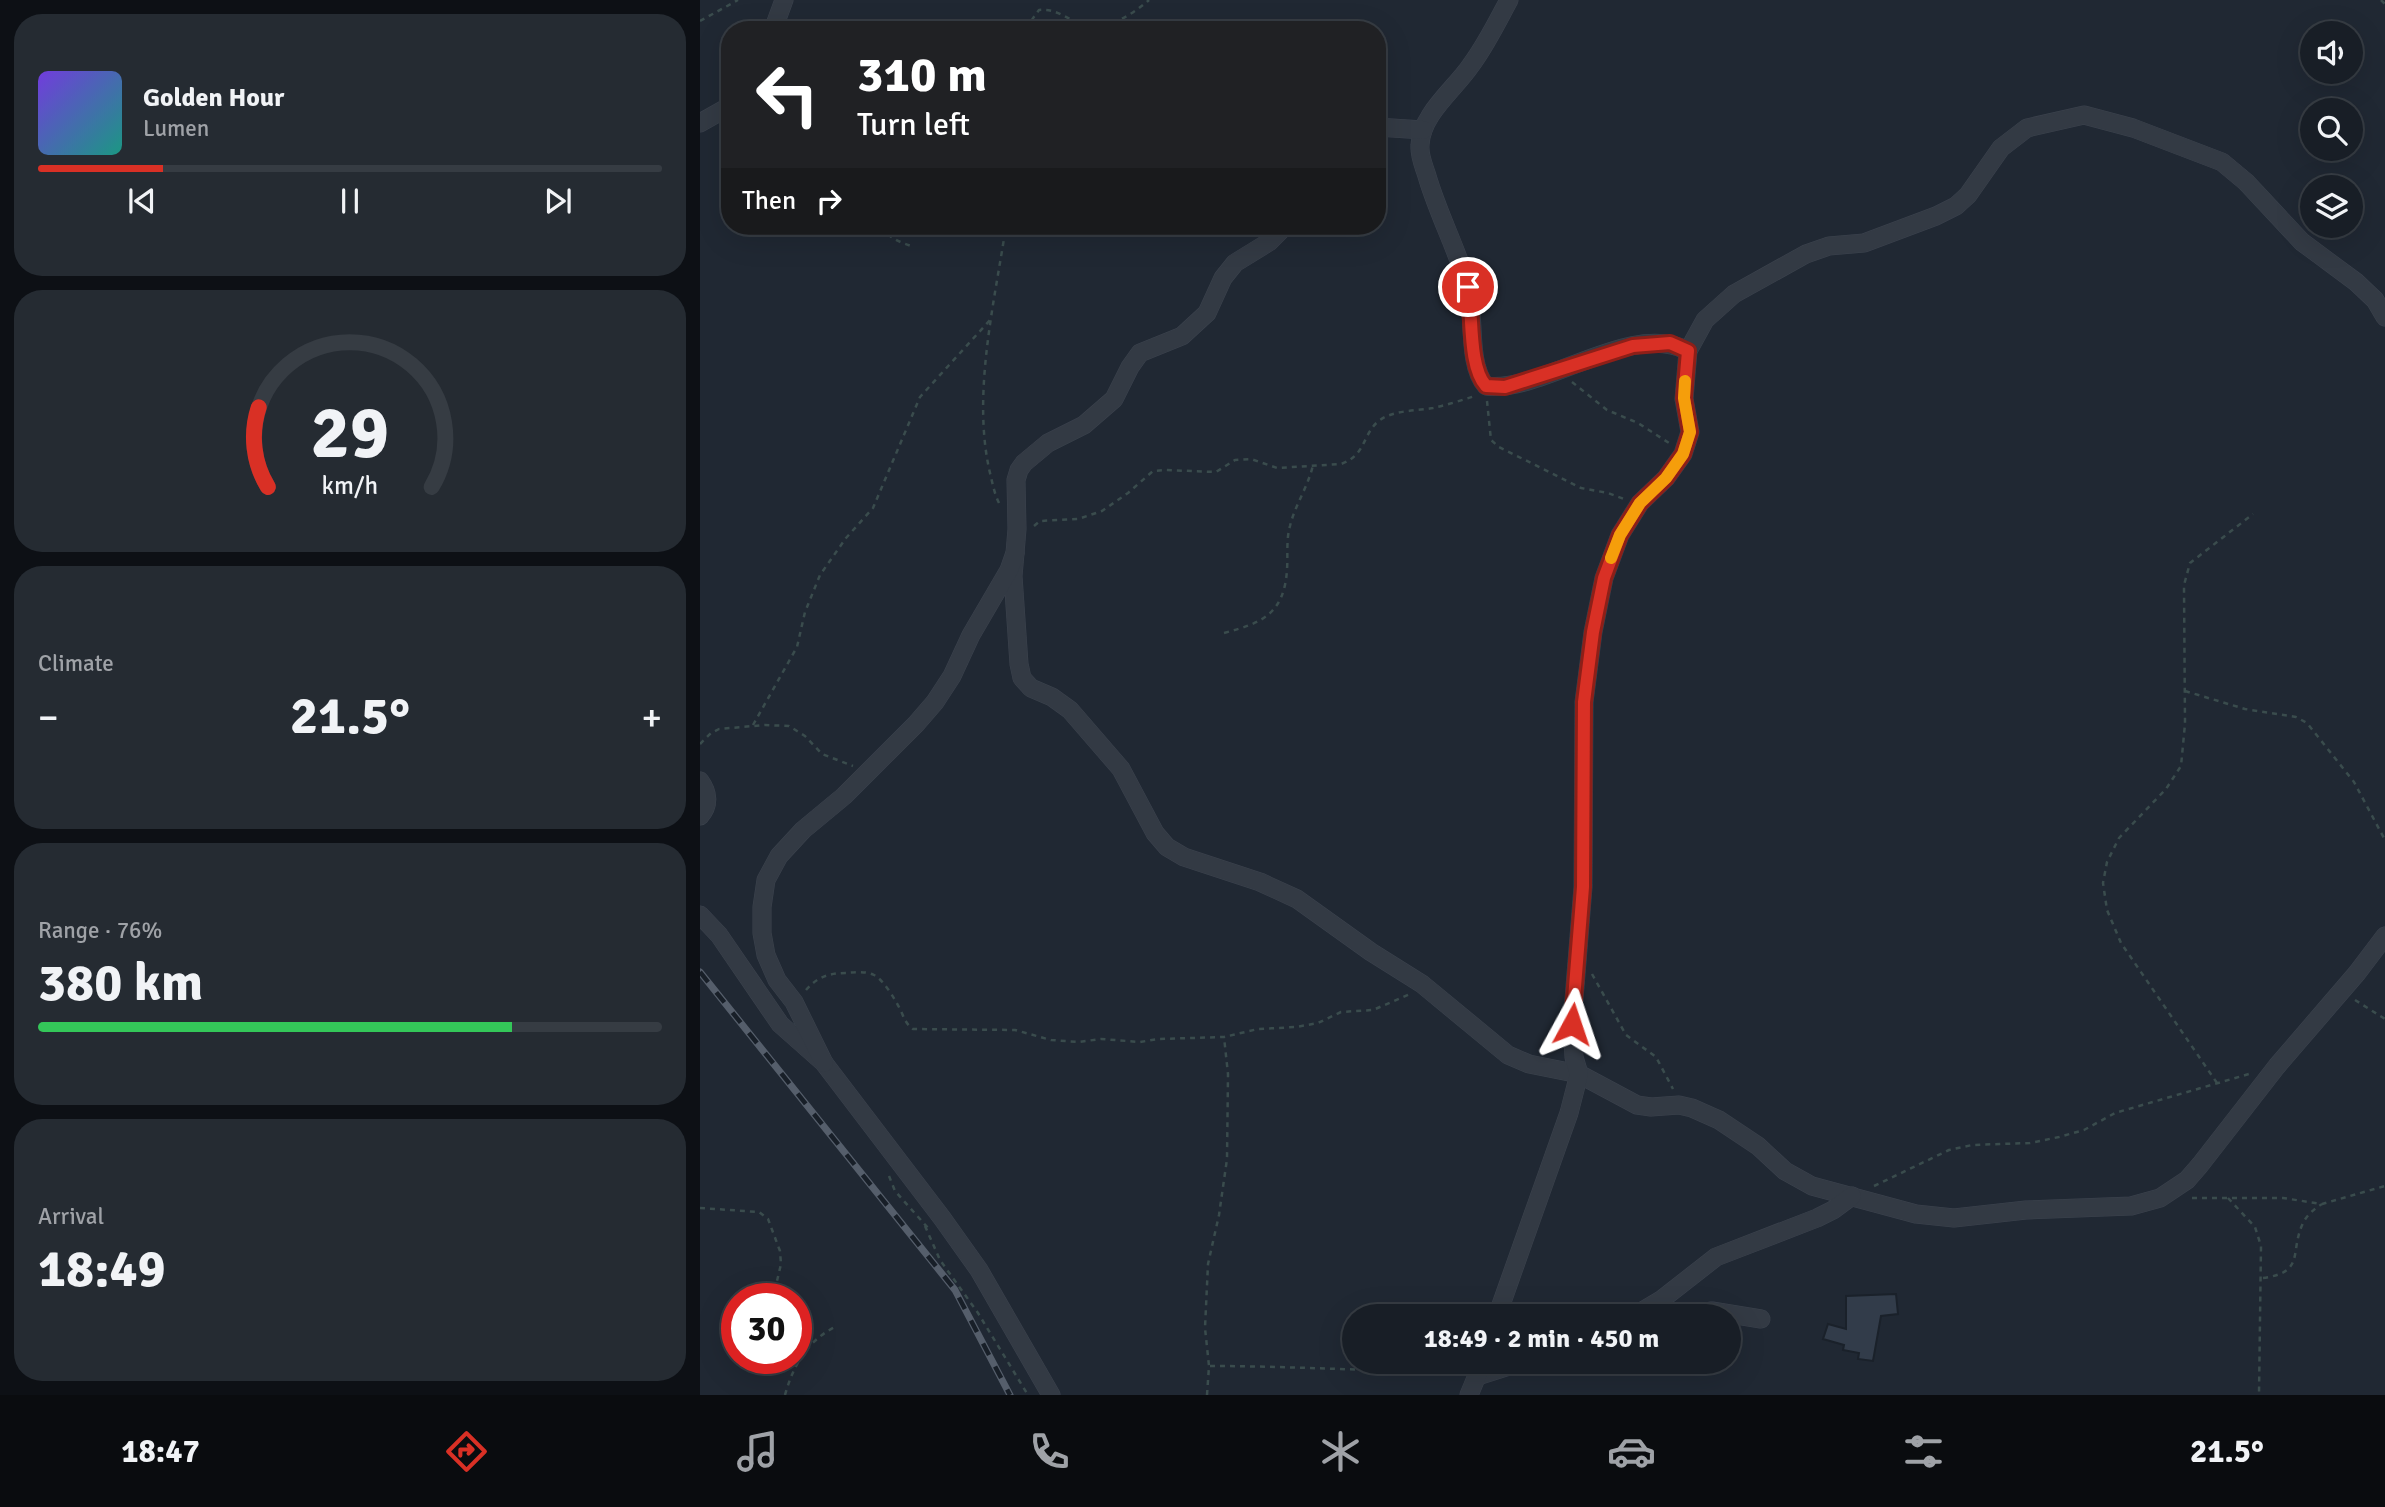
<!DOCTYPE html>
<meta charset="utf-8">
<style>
:root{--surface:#181e26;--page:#252b32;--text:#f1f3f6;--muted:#9fa2a7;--line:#363c43;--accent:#d93025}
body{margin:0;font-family:Signika,sans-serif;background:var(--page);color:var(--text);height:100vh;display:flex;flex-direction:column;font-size:26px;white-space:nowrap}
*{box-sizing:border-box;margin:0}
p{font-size:23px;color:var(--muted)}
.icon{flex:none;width:38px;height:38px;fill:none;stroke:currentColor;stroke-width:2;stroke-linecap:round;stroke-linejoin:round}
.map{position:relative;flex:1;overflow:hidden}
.sheet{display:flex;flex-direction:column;gap:14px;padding:14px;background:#0d1015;width:700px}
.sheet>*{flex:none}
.banner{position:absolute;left:21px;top:21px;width:665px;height:214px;border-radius:28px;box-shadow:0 7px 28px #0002,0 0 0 2px var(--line);background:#202124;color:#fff;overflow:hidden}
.buttons{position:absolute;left:1600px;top:21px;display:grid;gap:14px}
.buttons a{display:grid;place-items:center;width:63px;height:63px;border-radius:50%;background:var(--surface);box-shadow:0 7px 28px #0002,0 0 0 2px var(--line);font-size:35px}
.speed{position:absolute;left:21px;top:1283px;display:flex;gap:14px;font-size:35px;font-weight:700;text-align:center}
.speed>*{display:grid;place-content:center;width:91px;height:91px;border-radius:50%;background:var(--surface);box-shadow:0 7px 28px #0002,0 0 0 2px var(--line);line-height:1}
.speed .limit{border:10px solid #d22;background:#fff;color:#111}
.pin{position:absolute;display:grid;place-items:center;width:60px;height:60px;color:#fff;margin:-30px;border:4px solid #fff;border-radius:50%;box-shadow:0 2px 7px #0007}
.me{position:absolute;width:77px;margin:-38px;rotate:5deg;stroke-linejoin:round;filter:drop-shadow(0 0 5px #0008)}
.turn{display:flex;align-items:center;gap:24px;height:147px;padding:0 21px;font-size:32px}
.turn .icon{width:91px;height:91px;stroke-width:2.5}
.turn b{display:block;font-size:49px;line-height:60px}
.then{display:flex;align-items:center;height:66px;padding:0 21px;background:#0003;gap:14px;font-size:26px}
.big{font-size:52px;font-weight:700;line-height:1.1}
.sheet .card{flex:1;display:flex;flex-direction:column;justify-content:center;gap:10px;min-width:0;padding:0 24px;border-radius:28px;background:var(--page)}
.sheet .dial{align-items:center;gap:0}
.dial svg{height:182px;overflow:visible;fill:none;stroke:var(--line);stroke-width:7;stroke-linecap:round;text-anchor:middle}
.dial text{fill:var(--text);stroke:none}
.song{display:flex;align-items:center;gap:21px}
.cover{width:84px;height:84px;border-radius:10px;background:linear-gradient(135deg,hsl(260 70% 55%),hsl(170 70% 35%))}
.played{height:7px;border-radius:4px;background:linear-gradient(90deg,var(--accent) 20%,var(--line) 20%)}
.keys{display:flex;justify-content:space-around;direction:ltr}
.heat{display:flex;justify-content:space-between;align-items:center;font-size:38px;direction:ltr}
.charge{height:10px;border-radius:5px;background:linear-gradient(90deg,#34c759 76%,var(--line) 0)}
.trip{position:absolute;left:642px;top:1304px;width:399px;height:70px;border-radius:35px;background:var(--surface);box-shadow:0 7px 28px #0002,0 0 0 2px var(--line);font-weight:700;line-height:70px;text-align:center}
.dock{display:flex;height:112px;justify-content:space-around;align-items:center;background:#0a0c0f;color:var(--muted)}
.dock .icon{width:49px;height:49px}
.dock .on{color:var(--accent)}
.dock b{font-size:32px;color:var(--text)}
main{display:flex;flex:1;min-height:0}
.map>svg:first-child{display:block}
.building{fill:#323c4a;stroke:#1a212a;stroke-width:2}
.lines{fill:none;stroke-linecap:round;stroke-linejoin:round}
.minor-casing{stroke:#3c434e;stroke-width:19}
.path{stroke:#3a4c4d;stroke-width:2.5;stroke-dasharray:5 5;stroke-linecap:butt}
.minor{stroke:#333a44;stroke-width:18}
.rail-casing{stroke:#555e6b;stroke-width:7}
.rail{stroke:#181f28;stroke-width:4.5;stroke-dasharray:13;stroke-linecap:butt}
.route-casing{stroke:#8d1f18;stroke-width:18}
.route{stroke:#d93025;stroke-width:12}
.slow{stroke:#f59e0b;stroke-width:12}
</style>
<main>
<section class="sheet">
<div class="card">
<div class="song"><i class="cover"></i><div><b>Golden Hour</b><p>Lumen</p></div></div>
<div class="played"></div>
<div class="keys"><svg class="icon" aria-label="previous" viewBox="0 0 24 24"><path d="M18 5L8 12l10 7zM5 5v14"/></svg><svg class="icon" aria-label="pause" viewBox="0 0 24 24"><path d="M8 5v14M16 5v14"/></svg><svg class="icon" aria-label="next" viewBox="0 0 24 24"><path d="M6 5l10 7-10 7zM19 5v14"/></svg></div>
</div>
<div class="card dial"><svg viewBox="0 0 100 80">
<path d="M14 69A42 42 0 1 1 86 69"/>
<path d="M14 69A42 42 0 0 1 10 34" stroke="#d93025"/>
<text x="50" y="56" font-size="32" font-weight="700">29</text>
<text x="50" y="72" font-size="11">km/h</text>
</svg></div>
<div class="card"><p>Climate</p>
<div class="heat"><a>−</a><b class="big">21.5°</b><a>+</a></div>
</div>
<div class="card"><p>Range · 76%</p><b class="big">380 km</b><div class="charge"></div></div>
<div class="card"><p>Arrival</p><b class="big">18:49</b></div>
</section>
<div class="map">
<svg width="1685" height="1395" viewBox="0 0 1685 1395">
<rect width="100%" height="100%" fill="#202833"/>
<path class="building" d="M 1196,1294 L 1198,1314 L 1181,1316 L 1173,1361 L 1158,1359 L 1159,1353 L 1143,1350 L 1144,1345 L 1123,1339 L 1128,1324 L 1146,1329 L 1146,1296 Z"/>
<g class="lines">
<g class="minor-casing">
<g id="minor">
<path d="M 809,0 C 797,22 786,45 771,65 C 755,89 721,114 720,145 C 719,156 724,166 727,176 C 738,214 757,249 768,287 C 775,315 767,365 786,386 C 845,393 930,320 988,351"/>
<path d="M 73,30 L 84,0"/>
<path d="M 0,123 L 30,106"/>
<path d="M 677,127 L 723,130"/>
<path d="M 315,553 L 313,576 L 319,664 L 322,678 L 331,688 L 352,697 L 370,710 L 421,769 L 455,833 L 467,847 L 484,857 L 560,882 L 597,899 L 671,952 L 722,984 L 808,1055 L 829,1064 L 879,1074 L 937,1105 L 951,1107 L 979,1105 L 992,1108 L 1019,1120 L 1058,1146 L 1085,1171 L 1112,1186 L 1216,1214 L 1254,1218 L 1326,1210 L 1431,1206 L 1460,1198 L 1487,1180 L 1500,1165 L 1577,1066 L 1657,973 L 1685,936"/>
<path d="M 0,781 C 8,792 10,805 0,816"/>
<path d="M 0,915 L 19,935 L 80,1024 L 124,1063 L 242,1218 L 279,1270 L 351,1395"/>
<path d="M 124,1063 L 94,1002 L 77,980 L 66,955 L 62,933 L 62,907 L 66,880 L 79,856 L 103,830 L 144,796 L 216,724 L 235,702 L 252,676 L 271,635 L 309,570 L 315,553 L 317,529 L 316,480 L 319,470 L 324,463 L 348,443 L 384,425 L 414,399 L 430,367 L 440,353 L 482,336 L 507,313 L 523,278 L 535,263 L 569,242 L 585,226"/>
<path d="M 797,1316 L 869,1113 L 879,1074 L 874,1057 L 872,1024 L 883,887 L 884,702 L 893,632 L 904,578 L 920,535 L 940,503 L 966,478 L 983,454 L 990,432 L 984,399 L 988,351 L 1005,320 L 1034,294 L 1106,254 L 1129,246 L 1164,243 L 1236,216 L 1256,206 L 1268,195 L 1301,148 L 1327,128 L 1384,115 L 1433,128 L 1522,162 L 1546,182 L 1602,242 L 1656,282 L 1675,300 L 1685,317"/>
<path d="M 934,1316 L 961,1300 L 1016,1257 L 1117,1218 L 1133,1210 L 1152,1196"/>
<path d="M 981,1316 L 1012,1311 L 1061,1319"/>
<path d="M 778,1376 L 822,1362"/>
<path d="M 769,1395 L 781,1366"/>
</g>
</g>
<g class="path">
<path d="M 1681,0 L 1685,4"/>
<path d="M 0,21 L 38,0"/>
<path d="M 329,30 L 331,21 L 339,10 C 356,8 366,19 382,24 C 405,32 432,15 449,0"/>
<path d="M 182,226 C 189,239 200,242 214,247"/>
<path d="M 872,382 L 907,410 L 938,423 L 969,443"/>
<path d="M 787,401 L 791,440 L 799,447 L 881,488 L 908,493 L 924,499"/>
<path d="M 299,503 C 295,495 293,486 291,477 C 271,399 294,305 306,226"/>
<path d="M 334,526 L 340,521 L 378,519 L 402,511 L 428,493 L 453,471 L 466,470 L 516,472 L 535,460 L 551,459 L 577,468 L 641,464 C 667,455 662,433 680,420 C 694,410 716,411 733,408 C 747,405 762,400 775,396"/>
<path d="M 524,633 C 562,623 584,614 587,570 C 588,555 586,540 590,526 C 595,505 608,487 613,465"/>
<path d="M 1485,691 L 1545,709 L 1596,717 L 1607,723 L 1654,782 L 1685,840"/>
<path d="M 53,725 L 97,647 L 105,612 L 120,575 L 146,538 L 173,508 L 220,397 L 291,319"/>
<path d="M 0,744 L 11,733 L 19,729 L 65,725 L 89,726 L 105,736 L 122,754 L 153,766"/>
<path d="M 892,974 L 926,1035 L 956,1057 L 973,1089"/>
<path d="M 106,990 C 117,977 129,973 146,973 C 154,972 166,971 174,975 C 184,980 196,1001 201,1011 C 204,1018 206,1024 213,1029 L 315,1030 L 351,1040 L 378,1042 L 401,1039 L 440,1042 L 458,1039 L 524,1037 L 558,1029 L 596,1027 L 618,1023 L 641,1012 L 673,1010 L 710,994"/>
<path d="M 1655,1000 L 1685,1019"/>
<path d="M 1517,1083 L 1421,943 L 1407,910 L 1403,883 L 1407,862 L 1419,838 L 1466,789 L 1481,766 L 1485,724 L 1484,585 L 1490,563 L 1553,514"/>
<path d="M 189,1176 L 195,1191 L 228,1228"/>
<path d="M 1174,1186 L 1249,1150 L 1272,1145 L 1330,1143 L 1359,1137 L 1384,1130 L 1415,1113 L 1549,1074"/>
<path d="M 1492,1198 L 1583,1198 L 1622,1204 L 1685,1186"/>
<path d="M 1528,1198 L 1555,1227 L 1561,1246 L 1559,1395"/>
<path d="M 0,1208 L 59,1212 L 68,1219 L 80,1251 L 81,1264 L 73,1298"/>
<path d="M 225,1226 L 240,1260 L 278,1313 L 328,1395"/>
<path d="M 1563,1278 C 1606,1272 1589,1253 1603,1223 C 1607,1215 1614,1209 1622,1204"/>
<path d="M 78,1358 L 94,1365"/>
<path d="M 510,1366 C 594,1366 678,1372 762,1371"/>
<path d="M 85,1395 C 93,1366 107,1341 135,1327"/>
<path d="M 507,1395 L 509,1366 L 505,1328 L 508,1264 L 519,1215 L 527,1159 L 528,1074 L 524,1037"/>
</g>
<use href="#minor" class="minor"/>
<g class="rail-casing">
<path id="rail" d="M 0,972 L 255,1290 L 310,1395"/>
</g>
<use href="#rail" class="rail"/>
</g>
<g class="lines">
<g class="route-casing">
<path id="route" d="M 768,287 C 773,314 768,366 786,386 L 805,387 L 933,346 L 970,343 L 988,351 L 984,398 L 990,432 L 983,454 L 966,478 L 940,503 L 920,535 L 904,578 L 893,632 L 884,702 L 883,887 L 872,1024"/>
</g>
<use href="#route" class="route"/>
<path class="slow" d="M 911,558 L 920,535 L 940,503 L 966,478 L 983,454 L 990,432 L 984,398 L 985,381"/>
</g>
</svg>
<div class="buttons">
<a><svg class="icon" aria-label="sound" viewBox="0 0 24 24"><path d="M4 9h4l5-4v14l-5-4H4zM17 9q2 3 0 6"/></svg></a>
<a><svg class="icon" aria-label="search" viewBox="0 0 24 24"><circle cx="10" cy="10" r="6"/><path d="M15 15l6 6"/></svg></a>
<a><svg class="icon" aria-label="layers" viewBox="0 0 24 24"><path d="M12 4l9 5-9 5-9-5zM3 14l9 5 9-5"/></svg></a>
</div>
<div class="speed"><div class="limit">30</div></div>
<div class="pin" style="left:768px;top:287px;background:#d93025"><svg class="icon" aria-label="arrive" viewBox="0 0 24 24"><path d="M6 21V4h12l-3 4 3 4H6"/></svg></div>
<svg class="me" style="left:872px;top:1024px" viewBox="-20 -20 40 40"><path d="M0-17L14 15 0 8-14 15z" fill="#d93025" stroke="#fff" stroke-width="4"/></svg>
<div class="trip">18:49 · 2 min · 450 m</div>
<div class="banner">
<div class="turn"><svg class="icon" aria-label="left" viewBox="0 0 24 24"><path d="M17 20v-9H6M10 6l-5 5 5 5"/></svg><div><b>310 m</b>Turn left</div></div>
<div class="then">Then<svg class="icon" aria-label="right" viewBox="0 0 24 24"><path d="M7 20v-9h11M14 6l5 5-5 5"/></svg></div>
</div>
</div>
</main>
<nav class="dock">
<b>18:47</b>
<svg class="icon on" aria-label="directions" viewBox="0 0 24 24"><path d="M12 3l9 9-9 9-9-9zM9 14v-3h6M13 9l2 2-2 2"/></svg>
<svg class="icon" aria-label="music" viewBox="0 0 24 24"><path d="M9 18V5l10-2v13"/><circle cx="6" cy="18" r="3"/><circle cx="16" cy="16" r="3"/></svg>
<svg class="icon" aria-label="phone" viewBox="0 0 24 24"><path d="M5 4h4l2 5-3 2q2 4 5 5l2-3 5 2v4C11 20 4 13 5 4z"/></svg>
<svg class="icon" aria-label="climate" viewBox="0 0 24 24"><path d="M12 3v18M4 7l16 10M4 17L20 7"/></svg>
<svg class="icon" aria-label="car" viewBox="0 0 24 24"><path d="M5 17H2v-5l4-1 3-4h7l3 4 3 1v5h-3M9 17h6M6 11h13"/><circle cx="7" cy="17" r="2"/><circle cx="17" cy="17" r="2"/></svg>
<svg class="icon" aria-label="filters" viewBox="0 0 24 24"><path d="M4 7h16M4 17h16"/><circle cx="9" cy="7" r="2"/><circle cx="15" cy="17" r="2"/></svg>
<b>21.5°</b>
</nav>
